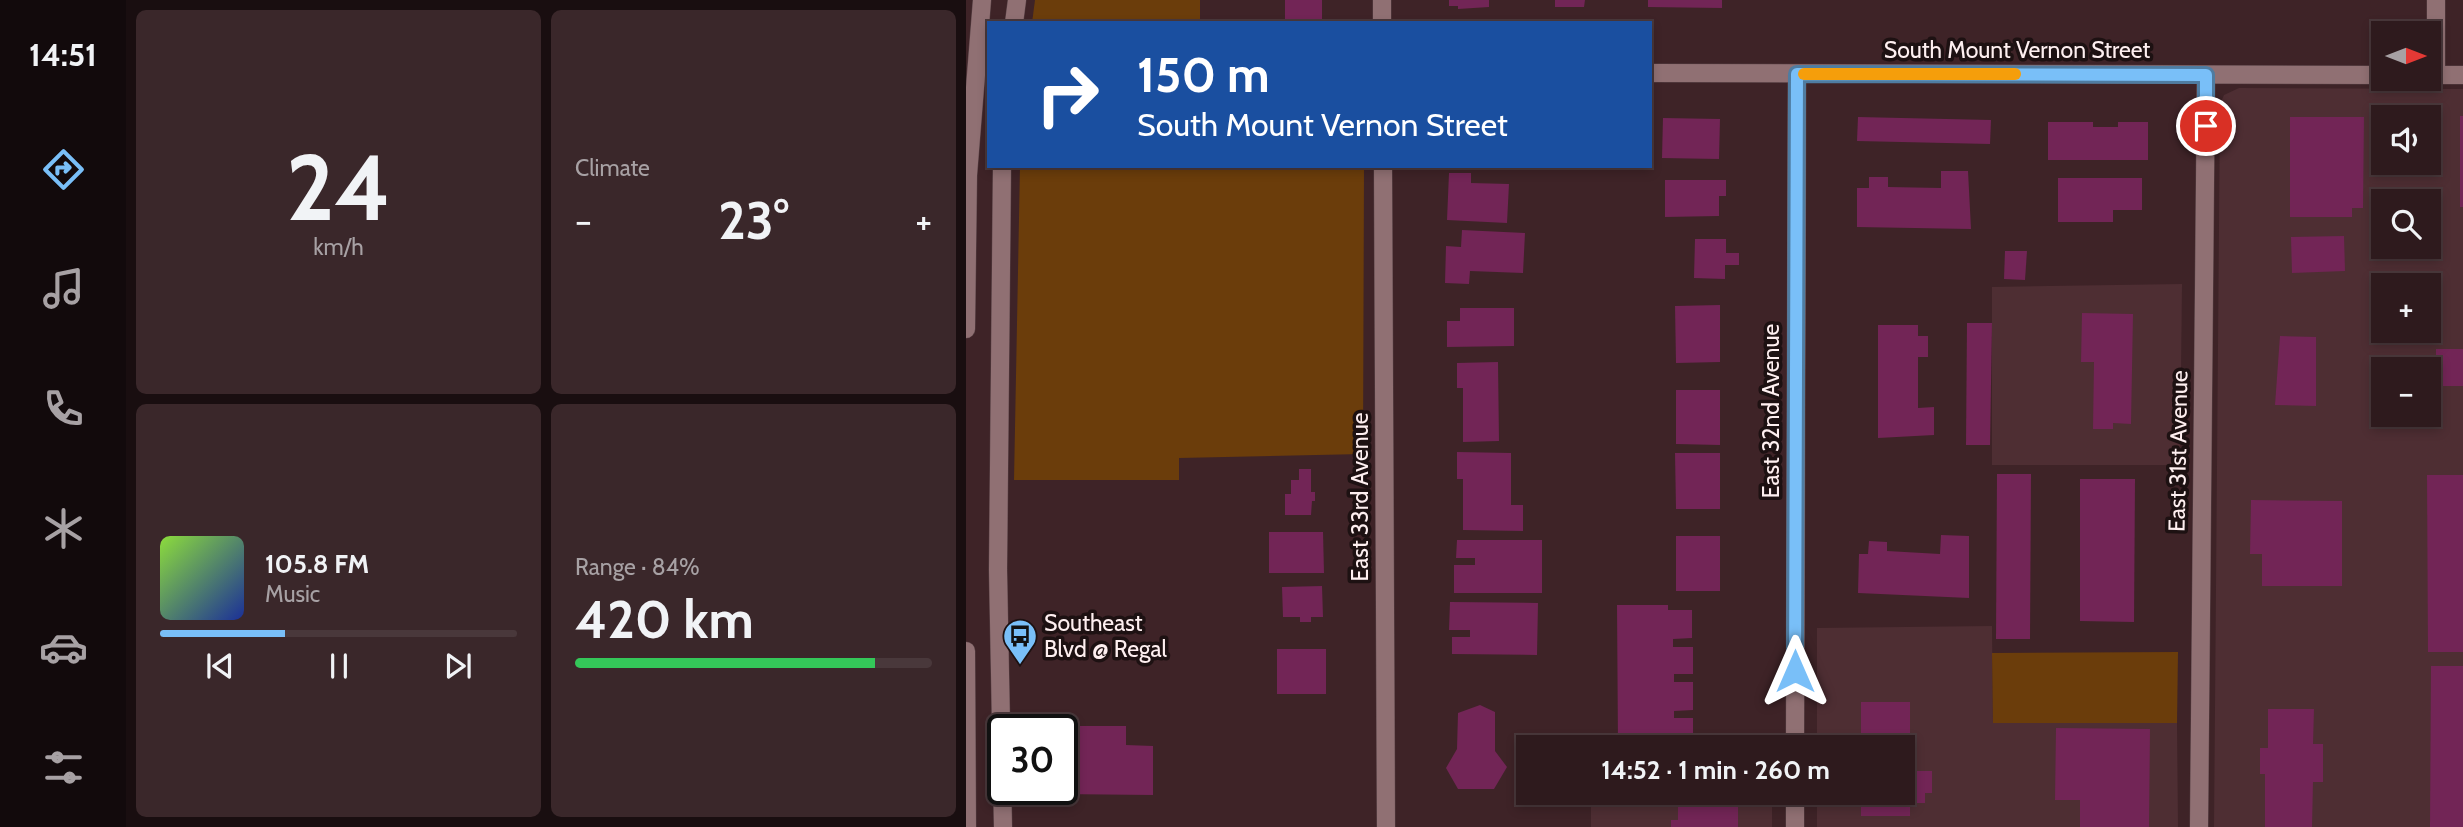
<!DOCTYPE html>
<meta charset="utf-8">
<style>
:root{--surface:#2e1a1d;--page:#3a272a;--text:#f1f3f6;--muted:#a7a1a4;--line:#49383b;--accent:#79bff8}
body{margin:0;font-family:Cabin,sans-serif;background:var(--page);color:var(--text);height:100vh;display:flex;flex-direction:column;font-size:26px;white-space:nowrap}
*{box-sizing:border-box;margin:0}
p{font-size:23px;color:var(--muted)}
.icon{flex:none;width:38px;height:38px;fill:none;stroke:currentColor;stroke-width:2;stroke-linecap:round;stroke-linejoin:round}
.map{position:relative;flex:1;overflow:hidden}
.sheet{display:flex;flex-direction:column;gap:10px;padding:10px;background:#190e10;width:840px}
.sheet>*{flex:none}
.banner{position:absolute;left:21px;top:21px;width:665px;height:147px;border-radius:0px;box-shadow:0 4px 10px #0003,0 0 0 2px var(--line);background:#1a4fa0;color:#fff;overflow:hidden}
.needle{width:46px;rotate:90deg}
.fabs{position:absolute;left:1405px;top:21px;display:grid;gap:14px}
.fabs a{display:grid;place-items:center;width:70px;height:70px;border-radius:0px;background:var(--surface);box-shadow:0 4px 10px #0003,0 0 0 2px var(--line);font-size:35px}
.speed{position:absolute;left:21px;top:714px;display:flex;gap:14px;font-size:35px;font-weight:700;text-align:center}
.speed>*{display:grid;place-content:center;width:91px;height:91px;border-radius:50%;background:var(--surface);box-shadow:0 4px 10px #0003,0 0 0 2px var(--line);line-height:1}
.speed .limit{border:4px solid #111;border-radius:10px;background:#fff;color:#111}
.pin{position:absolute;display:grid;place-items:center;width:60px;height:60px;color:#fff;margin:-30px;border:4px solid #fff;border-radius:50%;box-shadow:0 2px 7px #0007}
.me{position:absolute;width:77px;margin:-38px;rotate:0deg;stroke-linejoin:round;filter:drop-shadow(0 0 5px #0008)}
.turn{display:flex;align-items:center;gap:24px;height:147px;padding:0 35px;font-size:32px}
.turn .icon{width:91px;height:91px;stroke-width:2.5}
.turn b{display:block;font-size:49px;line-height:60px}
.big{font-size:52px;font-weight:700;line-height:1.1}
.sheet .tile{flex:1;display:flex;flex-direction:column;justify-content:center;gap:10px;min-width:0;padding:0 24px;border-radius:10px;background:var(--page)}
.sheet .dial{align-items:center;gap:0}
.dial b{font-size:91px;line-height:1}
.song{display:flex;align-items:center;gap:21px}
.cover{width:84px;height:84px;border-radius:10px;background:linear-gradient(135deg,hsl(90 70% 55%),hsl(230 70% 35%))}
.played{height:7px;border-radius:4px;background:linear-gradient(90deg,var(--accent) 35%,var(--line) 35%)}
.keys{display:flex;justify-content:space-around;direction:ltr}
.heat{display:flex;justify-content:space-between;align-items:center;font-size:38px;direction:ltr}
.charge{height:10px;border-radius:5px;background:linear-gradient(90deg,#34c759 84%,var(--line) 0)}
.sheet .tiles{flex:1;display:grid;gap:10px;grid-template-columns:repeat(2,1fr)}
.trip{position:absolute;left:550px;top:735px;width:399px;height:70px;border-radius:0px;background:var(--surface);box-shadow:0 4px 10px #0003,0 0 0 2px var(--line);font-weight:700;line-height:70px;text-align:center}
main{display:flex;flex:1;min-height:0}
.tabs{display:flex;flex-direction:column;width:126px;justify-content:space-around;align-items:center;background:#120a0c;color:var(--muted)}
.tabs .icon{width:49px;height:49px}
.tabs .selected{color:var(--accent)}
.tabs b{font-size:32px;color:var(--text)}
.map>svg:first-child{display:block}
.built{fill:#4e2e33;fill-rule:evenodd}
.green{fill:#6b3d0b}
.building{fill:#722556}
.lines{fill:none;stroke-linecap:round;stroke-linejoin:round}
.street-casing{stroke:#584246;stroke-width:19}
.secondary-casing{stroke:#584246;stroke-width:19}
.street{stroke:#907073;stroke-width:18}
.secondary{stroke:#907073;stroke-width:18}
.route-casing{stroke:#4f7ca1;stroke-width:18}
.route{stroke:#79bff8;stroke-width:12}
.slow{stroke:#f59e0b;stroke-width:12}
.labels{text-anchor:middle;stroke-width:7;stroke-linejoin:round;paint-order:stroke}
.street-label{font-size:23px;fill:#feeff0;stroke:#1d1112}
.poi-label{font-size:23px;fill:#feeff0;stroke:#1d1112;text-anchor:start}
</style>
<main>
<nav class="tabs">
<b>14:51</b>
<svg class="icon selected" aria-label="directions" viewBox="0 0 24 24"><path d="M12 3l9 9-9 9-9-9zM9 14v-3h6M13 9l2 2-2 2"/></svg>
<svg class="icon" aria-label="music" viewBox="0 0 24 24"><path d="M9 18V5l10-2v13"/><circle cx="6" cy="18" r="3"/><circle cx="16" cy="16" r="3"/></svg>
<svg class="icon" aria-label="phone" viewBox="0 0 24 24"><path d="M5 4h4l2 5-3 2q2 4 5 5l2-3 5 2v4C11 20 4 13 5 4z"/></svg>
<svg class="icon" aria-label="climate" viewBox="0 0 24 24"><path d="M12 3v18M4 7l16 10M4 17L20 7"/></svg>
<svg class="icon" aria-label="car" viewBox="0 0 24 24"><path d="M5 17H2v-5l4-1 3-4h7l3 4 3 1v5h-3M9 17h6M6 11h13"/><circle cx="7" cy="17" r="2"/><circle cx="17" cy="17" r="2"/></svg>
<svg class="icon" aria-label="filters" viewBox="0 0 24 24"><path d="M4 7h16M4 17h16"/><circle cx="9" cy="7" r="2"/><circle cx="15" cy="17" r="2"/></svg>
</nav>
<section class="sheet">
<div class="tiles">
<div class="tile dial"><b>24</b><p>km/h</p></div>
<div class="tile"><p>Climate</p>
<div class="heat"><a>−</a><b class="big">23°</b><a>+</a></div>
</div>
<div class="tile">
<div class="song"><i class="cover"></i><div><b>105.8 FM</b><p>Music</p></div></div>
<div class="played"></div>
<div class="keys"><svg class="icon" aria-label="previous" viewBox="0 0 24 24"><path d="M18 5L8 12l10 7zM5 5v14"/></svg><svg class="icon" aria-label="pause" viewBox="0 0 24 24"><path d="M8 5v14M16 5v14"/></svg><svg class="icon" aria-label="next" viewBox="0 0 24 24"><path d="M6 5l10 7-10 7zM19 5v14"/></svg></div>
</div>
<div class="tile"><p>Range · 84%</p><b class="big">420 km</b><div class="charge"></div></div>
</div>
</section>
<div class="map">
<svg width="1497" height="827" viewBox="0 0 1497 827">
<rect width="100%" height="100%" fill="#3e2327"/>
<g class="built">
<path d="M 1273,88 L 1497,89 L 1497,827 L 1248,827 L 1254,104 L 1258,95 ZM 1418,117 L 1463,117 L 1463,163 L 1418,163 ZM 1418,201 L 1463,201 L 1463,247 L 1418,247 ZM 1418,285 L 1463,285 L 1463,331 L 1418,331 ZM 1418,369 L 1463,369 L 1463,415 L 1418,415 Z"/>
<path d="M 1216,284 L 1214,465 L 1026,465 L 1026,287 Z"/>
<path d="M 1026,626 L 1027,723 L 1211,723 L 1212,827 L 851,827 L 851,793 L 936,793 L 936,747 L 851,747 L 851,628 Z"/>
<rect x="625" y="793" width="181" height="34"/>
</g>
<g class="green">
<path d="M 69,0 L 234,0 L 234,23 L 66,23 Z"/>
<path d="M 54,166 L 398,166 L 397,454 L 213,458 L 213,480 L 48,480 Z"/>
<path d="M 1212,652 L 1211,723 L 1027,723 L 1026,653 Z"/>
</g>
<g class="building">
<rect x="319" y="0" width="37" height="19"/>
<path d="M 483,0 L 523,0 L 523,7 L 492,9 L 492,6 L 483,6 Z"/>
<path d="M 589,0 L 619,0 L 618,7 L 589,7 Z"/>
<path d="M 682,0 L 756,0 L 756,8 L 682,7 Z"/>
<rect x="1494" y="116" width="3" height="91"/>
<path d="M 892,117 L 1025,120 L 1024,144 L 891,141 Z"/>
<path d="M 1324,117 L 1398,117 L 1397,208 L 1386,208 L 1386,217 L 1324,217 Z"/>
<path d="M 697,118 L 754,119 L 753,159 L 696,158 Z"/>
<path d="M 1082,122 L 1127,122 L 1127,127 L 1152,127 L 1152,122 L 1182,122 L 1182,160 L 1082,160 Z"/>
<path d="M 975,171 L 1002,171 L 1005,229 L 891,227 L 891,188 L 903,188 L 903,177 L 922,177 L 922,187 L 975,188 Z"/>
<path d="M 483,173 L 505,173 L 505,183 L 543,184 L 541,223 L 481,220 Z"/>
<path d="M 1092,178 L 1176,178 L 1176,210 L 1147,210 L 1147,222 L 1092,222 Z"/>
<path d="M 699,180 L 760,180 L 760,196 L 753,196 L 753,216 L 699,217 Z"/>
<path d="M 496,230 L 559,233 L 557,273 L 504,271 L 503,284 L 479,283 L 480,246 L 495,247 Z"/>
<path d="M 1378,236 L 1379,271 L 1326,273 L 1325,237 Z"/>
<path d="M 729,239 L 760,239 L 760,253 L 773,253 L 773,265 L 759,265 L 759,279 L 728,278 Z"/>
<path d="M 1039,251 L 1061,251 L 1059,280 L 1038,279 Z"/>
<path d="M 754,305 L 754,362 L 710,363 L 709,306 Z"/>
<path d="M 494,308 L 548,308 L 548,346 L 481,347 L 481,321 L 494,321 Z"/>
<path d="M 1116,313 L 1167,314 L 1165,424 L 1147,423 L 1147,429 L 1127,429 L 1128,362 L 1115,362 Z"/>
<path d="M 1001,323 L 1026,323 L 1024,445 L 1000,445 Z"/>
<path d="M 912,325 L 952,325 L 952,336 L 962,336 L 962,357 L 952,357 L 952,408 L 968,407 L 968,435 L 912,438 Z"/>
<path d="M 1314,336 L 1350,337 L 1350,406 L 1309,405 Z"/>
<rect x="1470" y="349" width="27" height="37"/>
<path d="M 532,362 L 533,441 L 497,442 L 497,388 L 491,388 L 491,363 Z"/>
<path d="M 710,390 L 754,390 L 754,445 L 710,444 Z"/>
<path d="M 491,452 L 545,453 L 545,505 L 557,505 L 557,531 L 497,530 L 497,479 L 491,479 Z"/>
<path d="M 709,453 L 754,453 L 754,509 L 710,509 Z"/>
<path d="M 333,469 L 345,469 L 345,492 L 349,492 L 349,501 L 346,501 L 345,515 L 319,515 L 319,494 L 325,494 L 325,480 L 333,480 Z"/>
<path d="M 1031,474 L 1065,474 L 1064,639 L 1030,639 Z"/>
<path d="M 1461,475 L 1497,475 L 1497,652 L 1462,652 Z"/>
<path d="M 1114,479 L 1169,479 L 1168,622 L 1114,621 Z"/>
<path d="M 1285,500 L 1376,501 L 1376,586 L 1296,586 L 1296,554 L 1284,554 Z"/>
<path d="M 303,532 L 357,532 L 358,573 L 303,573 Z"/>
<path d="M 975,535 L 1003,536 L 1003,598 L 892,593 L 893,554 L 902,554 L 903,541 L 921,542 L 921,551 L 974,554 Z"/>
<rect x="710" y="536" width="44" height="55"/>
<path d="M 491,540 L 576,540 L 576,593 L 488,593 L 488,565 L 509,565 L 509,558 L 490,558 Z"/>
<path d="M 356,586 L 357,617 L 345,617 L 345,622 L 334,622 L 334,617 L 317,617 L 316,587 Z"/>
<path d="M 484,602 L 572,603 L 571,655 L 486,654 L 486,637 L 504,637 L 504,630 L 483,630 Z"/>
<path d="M 651,605 L 702,605 L 702,610 L 726,610 L 726,638 L 707,639 L 707,647 L 727,647 L 727,674 L 708,674 L 708,682 L 727,682 L 727,710 L 708,711 L 708,718 L 727,718 L 727,745 L 652,747 Z"/>
<rect x="311" y="649" width="49" height="45"/>
<path d="M 1465,666 L 1497,666 L 1497,827 L 1464,827 Z"/>
<path d="M 895,702 L 944,702 L 944,771 L 966,771 L 966,793 L 959,793 L 959,803 L 944,803 L 944,816 L 895,816 L 895,793 L 936,793 L 936,747 L 895,747 Z"/>
<path d="M 514,705 L 529,712 L 529,751 L 541,767 L 528,789 L 492,789 L 480,768 L 491,749 L 492,713 Z"/>
<path d="M 1302,709 L 1348,709 L 1347,744 L 1357,744 L 1357,782 L 1347,782 L 1346,827 L 1299,827 L 1299,774 L 1294,774 L 1294,748 L 1302,748 Z"/>
<path d="M 107,726 L 160,726 L 160,745 L 187,746 L 187,795 L 91,794 L 91,789 L 96,789 L 96,745 L 107,745 Z"/>
<path d="M 1090,728 L 1184,729 L 1183,827 L 1114,827 L 1114,800 L 1089,800 Z"/>
<path d="M 712,793 L 772,793 L 772,827 L 705,827 L 705,820 L 712,820 Z"/>
</g>
<g class="lines">
<g class="street-casing">
<g id="street">
<path d="M 416,0 L 416,23"/>
<path d="M 1470,0 L 1470,75"/>
<path d="M 684,73 L 1418,75"/>
<path d="M 1463,75 L 1497,75"/>
<path d="M 417,166 L 420,827"/>
<path d="M 829,747 L 831,74"/>
<path d="M 829,827 L 829,793"/>
<path d="M 1233,827 L 1240,75"/>
</g>
</g>
<g class="secondary-casing">
<g id="secondary">
<path d="M 48,23 L 51,0"/>
<path d="M 36,166 L 32,570 L 37,827"/>
<path d="M 0,329 L 2,175 L 16,0"/>
<path d="M 0,651 L 1,827"/>
</g>
</g>
<use href="#street" class="street"/>
<use href="#secondary" class="secondary"/>
</g>
<g class="lines">
<g class="route-casing">
<path id="route" d="M 829,671 L 831,74 L 1240,75 L 1240,126"/>
</g>
<use href="#route" class="route"/>
<path class="slow" d="M 838,74 L 1049,74"/>
</g>
<defs>
<g id="bus-pin" transform="scale(1.75)"><path d="M0 17L-7.5 6A9.5 9.5 0 1 1 7.5 6Z" fill="#79bff8" stroke="#1d1112"/><path d="M-5-6H5V4H4V6H2V4H-2V6H-4V4H-5ZM-3.5-4V0h7V-4ZM-3.5 1.2v1.5H-2V1.2ZM2 1.2v1.5H3.5V1.2Z" fill="#111"/></g>
</defs>
<g fill-rule="evenodd">
<use href="#bus-pin" x="54" y="636"/>
</g>
<g class="labels">
<g class="street-label">
<text x="1051" y="58">South Mount Vernon Street</text>
<text transform="translate(805 411) rotate(-90)" y="8">East 32nd Avenue</text>
<text transform="translate(1212 451) rotate(-89)" y="8">East 31st Avenue</text>
<text transform="translate(394 497) rotate(-90)" y="8">East 33rd Avenue</text>
</g>
<g class="poi-label">
<text x="78" y="631">Southeast<tspan x="78" dy="26">Blvd @ Regal</tspan></text>
</g>
</g>
</svg>
<div class="fabs">
<a><svg class="needle" viewBox="-14 -14 28 28"><path d="M0-13l5 13h-10z" fill="#e53935"/><path d="M0 13l5-13h-10z" fill="#a7a1a4"/></svg></a>
<a><svg class="icon" aria-label="sound" viewBox="0 0 24 24"><path d="M4 9h4l5-4v14l-5-4H4zM17 9q2 3 0 6"/></svg></a>
<a><svg class="icon" aria-label="search" viewBox="0 0 24 24"><circle cx="10" cy="10" r="6"/><path d="M15 15l6 6"/></svg></a>
<a>+</a>
<a>−</a>
</div>
<div class="speed"><div class="limit">30</div></div>
<div class="pin" style="left:1240px;top:126px;background:#d93025"><svg class="icon" aria-label="arrive" viewBox="0 0 24 24"><path d="M6 21V4h12l-3 4 3 4H6"/></svg></div>
<svg class="me" style="left:829px;top:671px" viewBox="-20 -20 40 40"><path d="M0-17L14 15 0 8-14 15z" fill="#79bff8" stroke="#fff" stroke-width="4"/></svg>
<div class="trip">14:52 · 1 min · 260 m</div>
<div class="banner">
<div class="turn"><svg class="icon" aria-label="right" viewBox="0 0 24 24"><path d="M7 20v-9h11M14 6l5 5-5 5"/></svg><div><b>150 m</b>South Mount Vernon Street</div></div>
</div>
</div>
</main>
